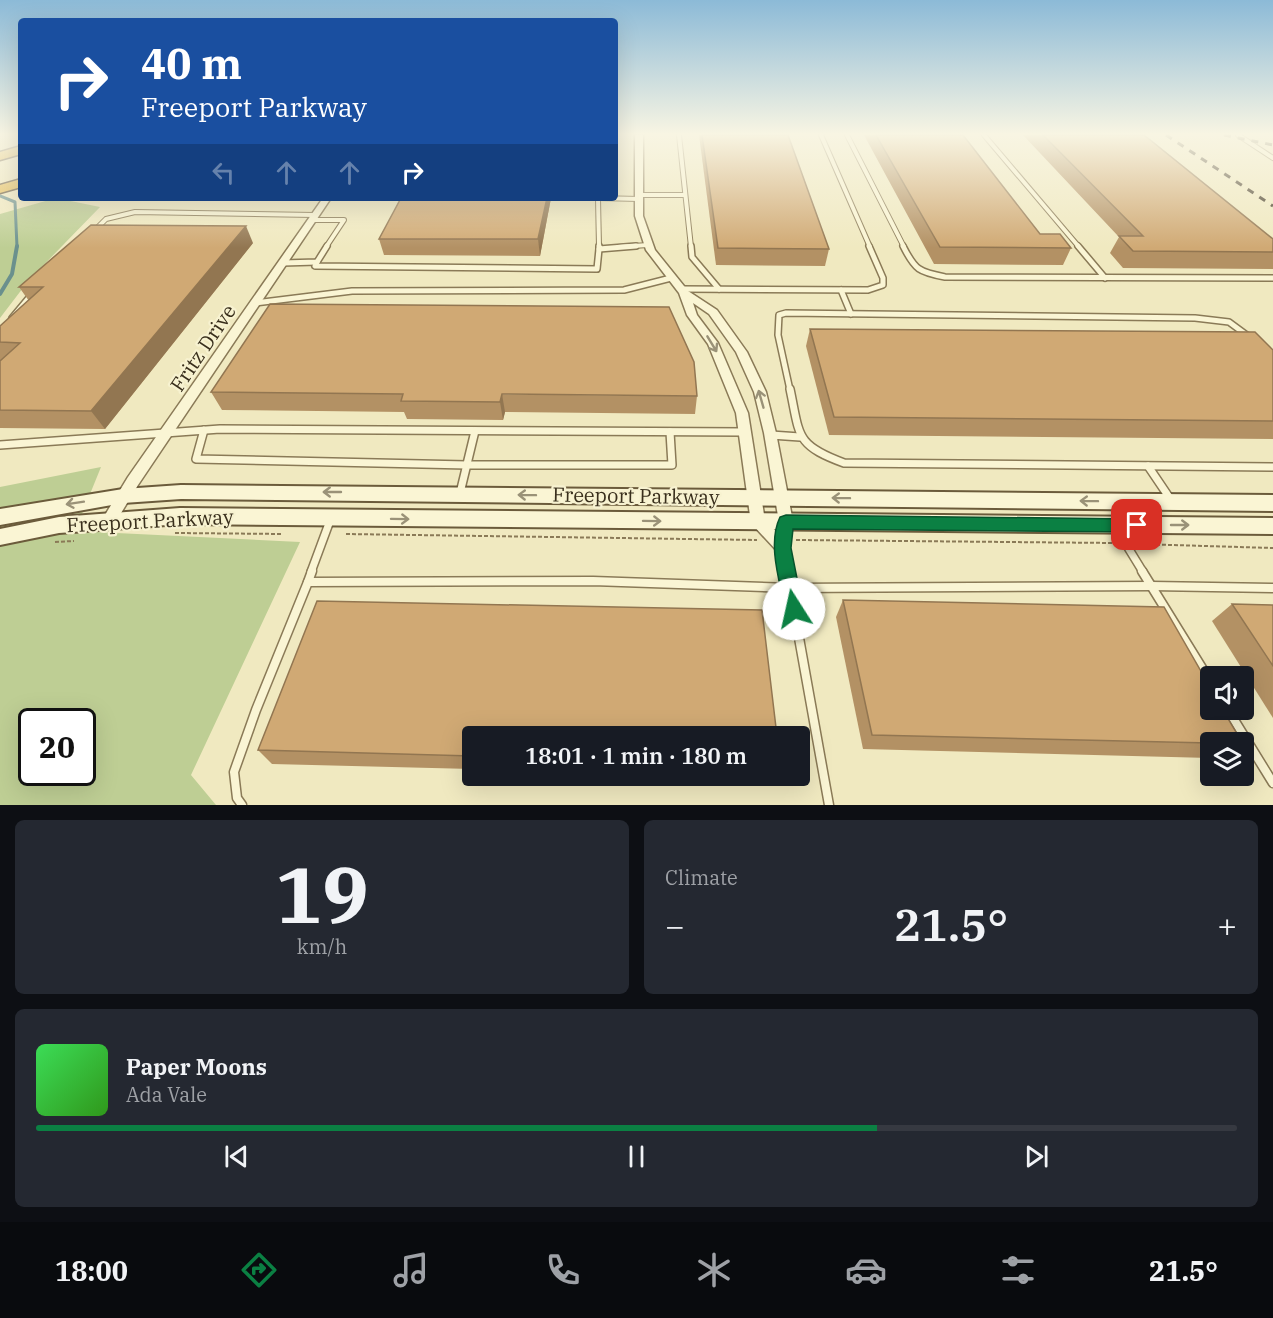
<!DOCTYPE html>
<meta charset="utf-8">
<style>
:root{--surface:#171b24;--page:#242831;--text:#f1f3f6;--muted:#9ea1a6;--line:#363941;--accent:#0b8043}
body{margin:0;font-family:"IBM Plex Serif",serif;background:var(--page);color:var(--text);height:100vh;display:flex;flex-direction:column;font-size:22px;white-space:nowrap}
*{box-sizing:border-box;margin:0}
p{font-size:20px;color:var(--muted)}
.icon{flex:none;width:33px;height:33px;fill:none;stroke:currentColor;stroke-width:2;stroke-linecap:round;stroke-linejoin:round}
.map{position:relative;height:805px;overflow:hidden}
.sheet{display:flex;flex-direction:column;gap:15px;padding:15px;background:#0d0f14;flex:1}
.sheet>*{flex:none}
.banner{position:absolute;left:18px;top:18px;width:600px;height:183px;border-radius:6px;box-shadow:0 6px 24px #0002;background:#1a4fa0;color:#fff;overflow:hidden}
.tools{position:absolute;left:1200px;top:666px;display:grid;gap:12px}
.tools a{display:grid;place-items:center;width:54px;height:54px;border-radius:6px;background:var(--surface);box-shadow:0 6px 24px #0002;font-size:30px}
.speed{position:absolute;left:18px;top:708px;display:flex;gap:12px;font-size:30px;font-weight:700;text-align:center}
.speed>*{display:grid;place-content:center;width:78px;height:78px;border-radius:50%;background:var(--surface);box-shadow:0 6px 24px #0002;line-height:1}
.speed .limit{border:3px solid #111;border-radius:9px;background:#fff;color:#111}
.pin{position:absolute;display:grid;place-items:center;width:51px;height:51px;color:#fff;margin:-26px;border-radius:12px;box-shadow:0 3px 9px #0006}
.me{position:absolute;width:66px;margin:-33px;rotate:350deg;stroke-linejoin:round;filter:drop-shadow(0 0 4px #0008)}
.turn{display:flex;align-items:center;gap:21px;height:126px;padding:0 24px;font-size:27px}
.turn .icon{width:78px;height:78px;stroke-width:2.5}
.turn b{display:block;font-size:42px;line-height:51px}
.lanes{display:flex;align-items:center;height:57px;padding:0 24px;background:#0003;justify-content:center;gap:30px;direction:ltr}
.lanes .off{opacity:.35}
.big{font-size:45px;font-weight:600;line-height:1.1}
.sheet .widget{flex:1;display:flex;flex-direction:column;justify-content:center;gap:9px;min-width:0;padding:0 21px;border-radius:9px;background:var(--page)}
.sheet .dial{align-items:center;gap:0}
.dial b{font-size:78px;line-height:1}
.song{display:flex;align-items:center;gap:18px}
.cover{width:72px;height:72px;border-radius:9px;background:linear-gradient(135deg,hsl(130 70% 55%),hsl(110 70% 35%))}
.played{height:6px;border-radius:3px;background:linear-gradient(90deg,var(--accent) 70%,var(--line) 70%)}
.keys{display:flex;justify-content:space-around;direction:ltr}
.heat{display:flex;justify-content:space-between;align-items:center;font-size:33px;direction:ltr}
.sheet .tiles{flex:1;display:grid;gap:15px;grid-template-columns:1fr 1fr}
.widget:last-child{grid-column:span 2}
.trip{position:absolute;left:462px;top:726px;width:348px;height:60px;border-radius:6px;background:var(--surface);box-shadow:0 6px 24px #0002;font-weight:600;line-height:60px;text-align:center}
.menu{display:flex;height:96px;justify-content:space-around;align-items:center;background:#090b0e;color:var(--muted)}
.menu .icon{width:42px;height:42px}
.menu .on{color:var(--accent)}
.menu b{font-size:27px;color:var(--text)}
.map>svg:first-child{display:block}
.green{fill:#bece94;fill-rule:evenodd}
.lines{fill:none;stroke-linecap:round;stroke-linejoin:round}
.stream-far1{stroke:#6a908d;stroke-width:3}
.stream{stroke:#6a908d;stroke-width:4}
.service-far3-casing{stroke:#8a7a57;stroke-width:6}
.service-far2-casing{stroke:#8a7a57;stroke-width:8}
.service-far1-casing{stroke:#8a7a57;stroke-width:10}
.service-casing{stroke:#8a7a57;stroke-width:11}
.minor-casing{stroke:#8a7a57;stroke-width:3}
.secondary-casing{stroke:#6b5b3b;stroke-width:4}
.motorway-casing{stroke:#57472c;stroke-width:3}
.path{stroke:#8a7a57;stroke-width:2;stroke-dasharray:4 2;stroke-linecap:butt}
.service-far3{stroke:#faf5d4;stroke-width:4}
.service-far2{stroke:#faf5d4;stroke-width:5}
.service-far1{stroke:#faf5d4;stroke-width:7}
.service{stroke:#faf5d4;stroke-width:8}
.minor{fill:#faf5d4;fill-rule:evenodd}
.secondary{fill:#faf5d4;fill-rule:evenodd}
.motorway{fill:#e4b94c;fill-rule:evenodd}
.rail{stroke:#392f1c;stroke-width:3;stroke-dasharray:7 7;stroke-linecap:butt}
.wall{fill:#b39164}
.shaded-wall{fill:#927651}
.building{fill:#d0a974;stroke:#927651;stroke-width:1.5}
.oneway{stroke:#9a9278}
.route{fill:#0b8043;stroke:#07532c;stroke-width:1.5}
.labels{text-anchor:middle;stroke-width:4.5;stroke-linejoin:round;paint-order:stroke}
.street-label{font-size:20px;fill:#392f1c;stroke:#f7f2d0}
</style>
<div class="map">
<svg width="1273" height="805" viewBox="0 0 1273 805">
<rect width="100%" height="100%" fill="#f0e9c0"/>
<g class="green">
<path d="M 56,198 L 100,207 L 29,280 L 0,318 L 0,214 Z"/>
<path d="M 101,467 L 75,531 L 300,542 L 191,775 L 216,805 L 0,805 L 0,487 ZM 32,722 L 82,722 L 82,772 L 32,772 Z"/>
</g>
<g class="lines">
<path class="stream-far1" d="M 0,196 L 15,202 L 17,247"/>
<path class="stream" d="M 0,294 L 12,274 L 17,246"/>
<g class="service-far3-casing">
<g id="service-far3">
<path d="M 679,135 L 691,247"/>
<path d="M 821,135 L 870,247"/>
<path d="M 847,135 L 904,247"/>
<path d="M 984,135 L 1079,247"/>
<path d="M 1238,135 L 1273,158"/>
<path d="M 639,195 L 685,195"/>
<path d="M 598,198 L 639,199"/>
<path d="M 598,199 L 599,247"/>
<path d="M 312,220 L 344,220 L 326,247"/>
<path d="M 96,229 L 106,219 L 135,212 L 315,215"/>
<path d="M 618,247 L 648,245"/>
</g>
</g>
<g class="service-far2-casing">
<g id="service-far2">
<path d="M 599,246 L 599,249 L 636,246"/>
<path d="M 691,246 L 692,257 L 719,289"/>
<path d="M 903,246 C 915,270 919,272 945,277 L 1273,278"/>
<path d="M 1078,246 L 1105,278"/>
<path d="M 317,262 L 315,266 L 597,269 L 599,249"/>
<path d="M 283,263 L 317,262 L 327,246"/>
<path d="M 681,289 L 868,290 L 883,285 L 883,278 L 869,246"/>
<path d="M 841,290 L 851,314"/>
<path d="M 255,303 L 352,291 L 624,290 L 671,278"/>
<path d="M 12,318 L 32,294"/>
<path d="M 790,390 L 778,335 L 779,315 L 786,313 L 1195,318 L 1229,322 L 1248,336"/>
</g>
</g>
<g class="service-far1-casing">
<g id="service-far1">
<path d="M 790,389 C 800,436 795,445 844,463 L 1273,467"/>
<path d="M 204,430 L 196,459 L 467,465 L 672,465 L 670,432"/>
<path d="M 771,435 L 800,437"/>
<path d="M 0,445 L 220,429 L 745,432"/>
<path d="M 1148,466 L 1171,500"/>
<path d="M 460,493 L 475,431"/>
<path d="M 1116,528 L 1143,572"/>
<path d="M 783,548 L 787,572"/>
<path d="M 311,572 L 331,518"/>
</g>
</g>
<g class="service-casing">
<g id="service">
<path d="M 787,571 L 829,805"/>
<path d="M 1142,571 L 1210,681"/>
<path d="M 308,582 L 312,571"/>
<path d="M 1228,710 L 1273,783"/>
<path d="M 242,805 L 237,798 L 234,772 L 256,710 L 308,582 L 593,581 L 790,588 L 1152,586 L 1273,588"/>
</g>
</g>
<g class="minor-casing">
<g id="minor">
<path d="M 635,135 L 643,135 L 643,216 L 655,250 L 688,291 L 717,310 L 747,352 L 766,392 L 776,433 L 793,522 L 788,552 L 783,554 L 778,552 L 751,523 L 736,413 L 708,344 L 687,315 L 679,293 L 646,250 L 635,216 ZM 693,303 L 709,314 L 736,352 L 754,392 L 764,433 L 779,522 L 778,533 L 765,521 L 748,413 L 718,343 L 697,315 Z"/>
<path d="M 323,198 L 331,198 L 138,485 L 115,523 L 110,525 L 105,523 L 103,519 L 105,515 L 128,477 Z"/>
</g>
</g>
<g class="secondary-casing">
<g id="secondary">
<path d="M 181,485 L 1273,495 L 1273,511 L 181,499 L 123,503 L 0,525 L 0,509 L 123,489 Z"/>
<path d="M 180,508 L 1273,518 L 1273,534 L 180,524 L 59,533 L 0,545 L 0,529 L 59,517 Z"/>
</g>
</g>
<g class="motorway-casing">
<g id="motorway">
<path d="M 21,146 L 21,154 L 0,160 L 0,152 Z"/>
<path d="M 21,179 L 21,187 L 0,193 L 0,185 Z"/>
</g>
</g>
<g class="path">
<path d="M 175,533 L 283,534"/>
<path d="M 346,534 L 757,540"/>
<path d="M 796,540 L 1114,543"/>
<path d="M 55,542 L 74,541"/>
<path d="M 1138,544 L 1273,548"/>
</g>
<use href="#service-far3" class="service-far3"/>
<use href="#service-far2" class="service-far2"/>
<use href="#service-far1" class="service-far1"/>
<use href="#service" class="service"/>
<use href="#minor" class="minor"/>
<use href="#secondary" class="secondary"/>
<use href="#motorway" class="motorway"/>
<g class="rail">
<path d="M 1166,135 L 1273,206"/>
<path d="M 1224,135 L 1273,145"/>
</g>
</g>
<g class="wall">
<path d="M 699,135 L 788,135 L 829,249 L 825,266 L 716,265 Z"/>
<path d="M 864,135 L 963,135 L 1040,234 L 1071,248 L 1063,265 L 934,264 Z"/>
<path d="M 1023,135 L 1144,135 L 1273,252 L 1273,269 L 1123,268 L 1110,253 L 1119,237 Z"/>
<path d="M 401,198 L 551,198 L 540,256 L 384,255 L 379,239 Z"/>
<path d="M 253,243 L 105,429 L 0,428 L 0,361 L 1,360 L 0,360 L 0,326 L 29,301 L 19,287 Z"/>
<path d="M 810,329 L 1273,350 L 1273,439 L 829,435 L 806,346 Z"/>
<path d="M 211,392 L 697,396 L 695,414 L 505,412 L 503,420 L 407,419 L 404,412 L 222,410 Z"/>
<path d="M 843,600 L 1210,742 L 1210,758 L 863,749 L 836,617 Z"/>
<path d="M 1232,604 L 1273,605 L 1273,718 L 1212,621 Z"/>
<path d="M 472,736 L 472,769 L 272,764 L 258,750 Z"/>
<path d="M 716,776 L 776,776 L 775,777 Z"/>
</g>
<g class="shaded-wall">
<path d="M 547,198 L 551,198 L 540,256 L 538,239 Z"/>
<path d="M 246,226 L 253,243 L 105,429 L 91,411 Z"/>
<path d="M 502,394 L 505,412 L 503,420 L 500,402 Z"/>
</g>
<g class="building">
<path d="M 702,135 L 788,135 L 829,249 L 718,248 Z"/>
<path d="M 876,135 L 963,135 L 1040,234 L 1060,234 L 1071,248 L 940,247 Z"/>
<path d="M 1043,135 L 1144,135 L 1273,239 L 1273,252 L 1133,251 L 1119,236 L 1143,236 Z"/>
<path d="M 401,198 L 547,198 L 538,239 L 379,239 Z"/>
<path d="M 91,225 L 246,226 L 91,411 L 0,410 L 0,361 L 20,343 L 0,342 L 0,326 L 43,287 L 19,287 Z"/>
<path d="M 270,304 L 669,307 L 694,362 L 697,396 L 502,394 L 500,402 L 401,401 L 403,394 L 211,392 Z"/>
<path d="M 810,329 L 1255,332 L 1273,350 L 1273,421 L 834,417 Z"/>
<path d="M 843,600 L 1164,607 L 1210,687 L 1210,710 L 1223,710 L 1242,742 L 1210,743 L 872,735 Z"/>
<path d="M 317,601 L 762,610 L 777,736 L 472,736 L 472,756 L 258,750 Z"/>
<path d="M 1232,604 L 1273,605 L 1273,666 Z"/>
</g>
<defs><path id="oneway-shaft" d="M-6 0H5M1.5-3L5.5 0L1.5 3" fill="none" stroke-width="1.6" stroke-linecap="round" stroke-linejoin="round" transform="scale(1.5)"/></defs>
<g class="oneway">
<use href="#oneway-shaft" transform="translate(712 344) rotate(59)"/>
<use href="#oneway-shaft" transform="translate(761 399) rotate(-106)"/>
<use href="#oneway-shaft" transform="translate(332 492) rotate(-180)"/>
<use href="#oneway-shaft" transform="translate(527 495) rotate(-179)"/>
<use href="#oneway-shaft" transform="translate(841 498) rotate(-179)"/>
<use href="#oneway-shaft" transform="translate(1089 501) rotate(-179)"/>
<use href="#oneway-shaft" transform="translate(75 503) rotate(171)"/>
<use href="#oneway-shaft" transform="translate(400 519) rotate(1)"/>
<use href="#oneway-shaft" transform="translate(652 521) rotate(1)"/>
<use href="#oneway-shaft" transform="translate(1180 525)"/>
</g>
<linearGradient id="sky" x2="0" y2="1"><stop stop-color="#8cbad7"/><stop offset="0.54" stop-color="#f8f5e3"/><stop offset="1" stop-color="#f8f5e3" stop-opacity="0"/></linearGradient>
<rect width="1273" height="248" fill="url(#sky)"/>
<path class="route" d="M 786,515 L 1137,519 L 1143,520 L 1145,525 L 1143,530 L 1137,532 L 793,529 L 791,548 L 803,609 L 800,615 L 794,618 L 787,615 L 785,609 C 780,582 767,544 780,517 Z"/>
<g class="labels">
<g class="street-label">
<text transform="translate(203 348) rotate(-56)" y="7">Fritz Drive</text>
<text transform="translate(636 496) rotate(1)" y="7">Freeport Parkway</text>
<text transform="translate(150 521) rotate(-3)" y="7">Freeport Parkway</text>
</g>
</g>
</svg>
<div class="tools">
<a><svg class="icon" aria-label="sound" viewBox="0 0 24 24"><path d="M4 9h4l5-4v14l-5-4H4zM17 9q2 3 0 6"/></svg></a>
<a><svg class="icon" aria-label="layers" viewBox="0 0 24 24"><path d="M12 4l9 5-9 5-9-5zM3 14l9 5 9-5"/></svg></a>
</div>
<div class="speed"><div class="limit">20</div></div>
<div class="pin" style="left:1137px;top:525px;background:#d93025"><svg class="icon" aria-label="arrive" viewBox="0 0 24 24"><path d="M6 21V4h12l-3 4 3 4H6"/></svg></div>
<svg class="me" style="left:794px;top:609px" viewBox="-20 -20 40 40"><circle r="19" fill="#fff"/><path d="M0-13L10 11 0 6-10 11z" fill="#0b8043"/></svg>
<div class="trip">18:01 · 1 min · 180 m</div>
<div class="banner">
<div class="turn"><svg class="icon" aria-label="right" viewBox="0 0 24 24"><path d="M7 20v-9h11M14 6l5 5-5 5"/></svg><div><b>40 m</b>Freeport Parkway</div></div>
<div class="lanes"><svg class="icon off" aria-label="left" viewBox="0 0 24 24"><path d="M17 20v-9H6M10 6l-5 5 5 5"/></svg><svg class="icon off" aria-label="ahead" viewBox="0 0 24 24"><path d="M12 20V5M6 11l6-6 6 6"/></svg><svg class="icon off" aria-label="ahead" viewBox="0 0 24 24"><path d="M12 20V5M6 11l6-6 6 6"/></svg><svg class="icon" aria-label="right" viewBox="0 0 24 24"><path d="M7 20v-9h11M14 6l5 5-5 5"/></svg></div>
</div>
</div>
<section class="sheet">
<div class="tiles">
<div class="widget dial"><b>19</b><p>km/h</p></div>
<div class="widget"><p>Climate</p>
<div class="heat"><a>−</a><b class="big">21.5°</b><a>+</a></div>
</div>
<div class="widget">
<div class="song"><i class="cover"></i><div><b>Paper Moons</b><p>Ada Vale</p></div></div>
<div class="played"></div>
<div class="keys"><svg class="icon" aria-label="previous" viewBox="0 0 24 24"><path d="M18 5L8 12l10 7zM5 5v14"/></svg><svg class="icon" aria-label="pause" viewBox="0 0 24 24"><path d="M8 5v14M16 5v14"/></svg><svg class="icon" aria-label="next" viewBox="0 0 24 24"><path d="M6 5l10 7-10 7zM19 5v14"/></svg></div>
</div>
</div>
</section>
<nav class="menu">
<b>18:00</b>
<svg class="icon on" aria-label="directions" viewBox="0 0 24 24"><path d="M12 3l9 9-9 9-9-9zM9 14v-3h6M13 9l2 2-2 2"/></svg>
<svg class="icon" aria-label="music" viewBox="0 0 24 24"><path d="M9 18V5l10-2v13"/><circle cx="6" cy="18" r="3"/><circle cx="16" cy="16" r="3"/></svg>
<svg class="icon" aria-label="phone" viewBox="0 0 24 24"><path d="M5 4h4l2 5-3 2q2 4 5 5l2-3 5 2v4C11 20 4 13 5 4z"/></svg>
<svg class="icon" aria-label="climate" viewBox="0 0 24 24"><path d="M12 3v18M4 7l16 10M4 17L20 7"/></svg>
<svg class="icon" aria-label="car" viewBox="0 0 24 24"><path d="M5 17H2v-5l4-1 3-4h7l3 4 3 1v5h-3M9 17h6M6 11h13"/><circle cx="7" cy="17" r="2"/><circle cx="17" cy="17" r="2"/></svg>
<svg class="icon" aria-label="filters" viewBox="0 0 24 24"><path d="M4 7h16M4 17h16"/><circle cx="9" cy="7" r="2"/><circle cx="15" cy="17" r="2"/></svg>
<b>21.5°</b>
</nav>
